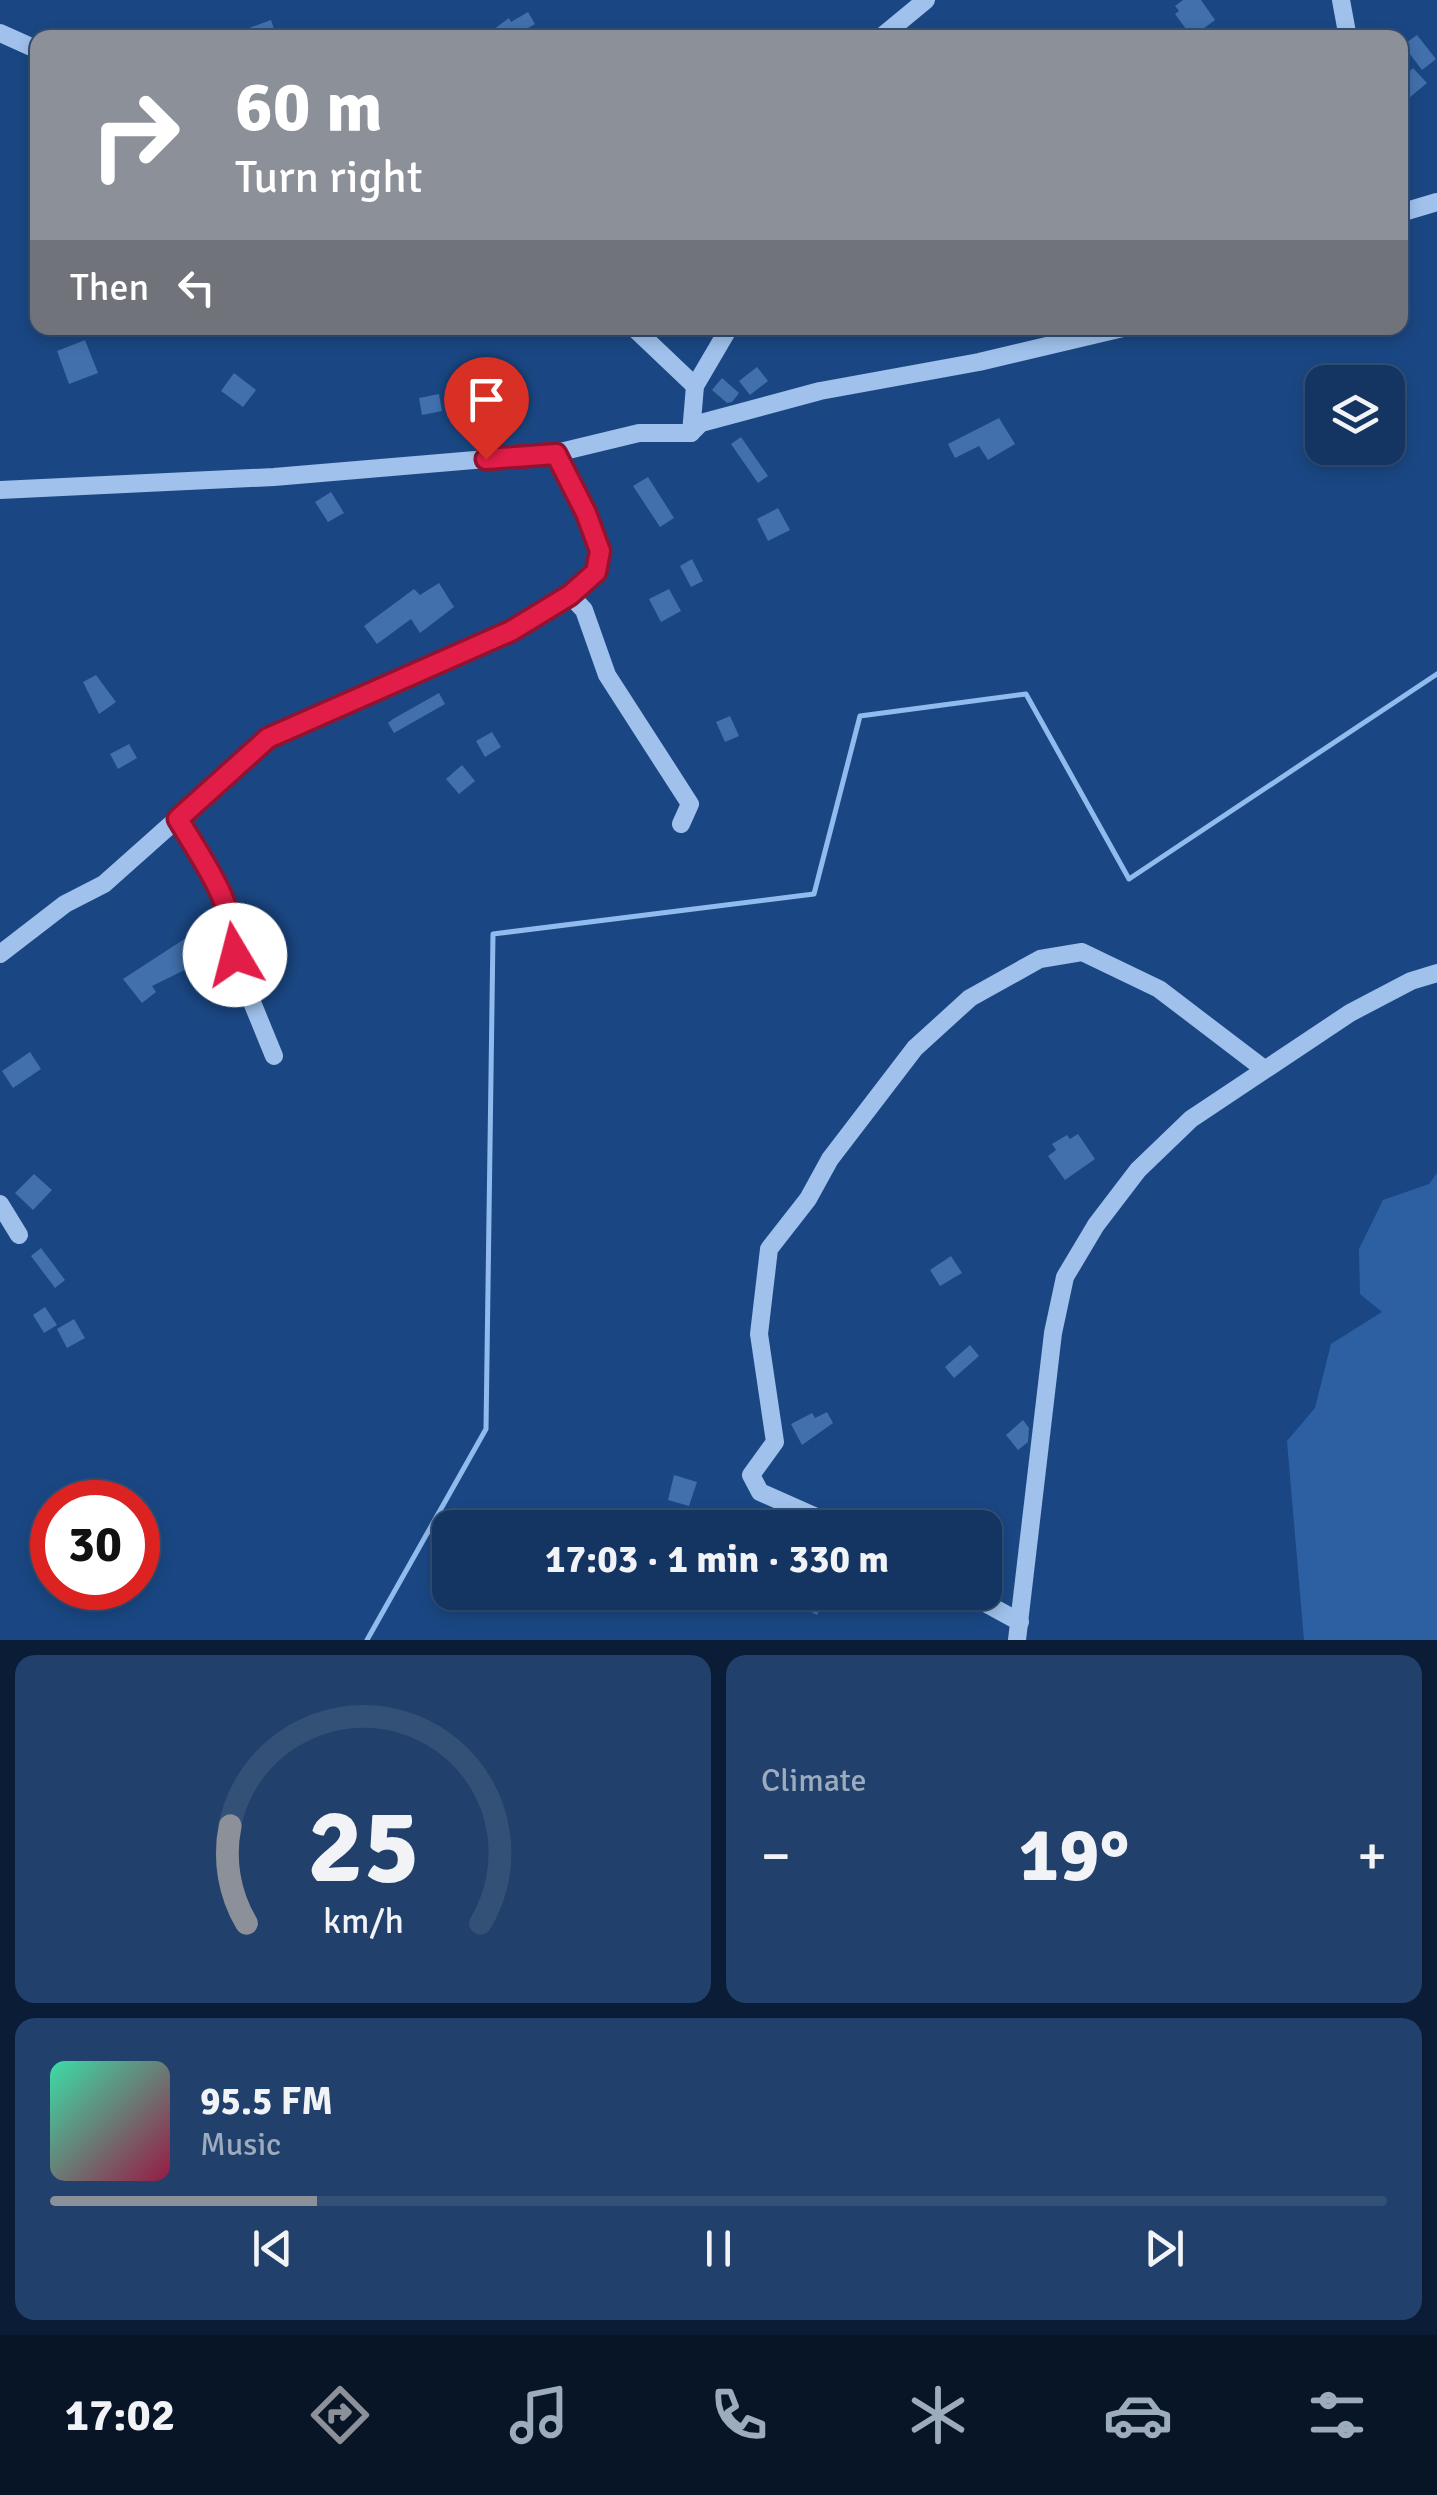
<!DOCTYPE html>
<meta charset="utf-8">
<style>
:root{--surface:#143562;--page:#21406b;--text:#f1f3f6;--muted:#9dabbe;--line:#335077;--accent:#8c9099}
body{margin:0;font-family:Signika,sans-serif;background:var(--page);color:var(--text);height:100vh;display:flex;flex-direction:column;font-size:38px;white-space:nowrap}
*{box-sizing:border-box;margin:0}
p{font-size:32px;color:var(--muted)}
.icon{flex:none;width:55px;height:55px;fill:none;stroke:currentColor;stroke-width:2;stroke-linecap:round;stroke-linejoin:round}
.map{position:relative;height:1640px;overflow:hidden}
.details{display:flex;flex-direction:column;gap:15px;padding:15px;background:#0b1d36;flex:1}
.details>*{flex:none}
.hud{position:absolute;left:30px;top:30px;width:1378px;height:305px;border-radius:20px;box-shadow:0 5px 15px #0003,0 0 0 2px var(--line);background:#8c9099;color:#fff;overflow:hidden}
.fabs{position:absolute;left:1305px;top:365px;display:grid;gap:20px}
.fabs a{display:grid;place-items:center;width:100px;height:100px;border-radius:20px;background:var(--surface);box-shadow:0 5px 15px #0003,0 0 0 2px var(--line);font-size:50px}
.speed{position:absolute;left:30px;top:1480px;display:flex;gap:20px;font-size:50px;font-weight:700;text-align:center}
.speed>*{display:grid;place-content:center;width:130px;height:130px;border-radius:50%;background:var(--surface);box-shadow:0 5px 15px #0003,0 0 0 2px var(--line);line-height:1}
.speed .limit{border:15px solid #d22;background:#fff;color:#111}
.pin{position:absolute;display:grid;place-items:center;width:85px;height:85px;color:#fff;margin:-102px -42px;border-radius:50% 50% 50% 0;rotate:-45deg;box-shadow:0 0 10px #0007}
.pin .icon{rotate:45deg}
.me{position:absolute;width:110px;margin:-55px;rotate:352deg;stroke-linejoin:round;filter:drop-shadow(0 0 8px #0008)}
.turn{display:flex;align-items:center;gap:35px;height:210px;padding:0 40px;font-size:45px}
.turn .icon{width:130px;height:130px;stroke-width:2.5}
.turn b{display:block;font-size:70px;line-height:85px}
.then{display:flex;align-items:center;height:95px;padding:0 40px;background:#0003;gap:20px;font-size:38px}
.big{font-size:75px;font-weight:800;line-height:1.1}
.details .widget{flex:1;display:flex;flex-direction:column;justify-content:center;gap:15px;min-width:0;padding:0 35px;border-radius:20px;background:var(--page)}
.details .dial{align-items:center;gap:0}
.dial svg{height:260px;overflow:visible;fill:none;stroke:var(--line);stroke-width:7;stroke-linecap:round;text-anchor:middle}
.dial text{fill:var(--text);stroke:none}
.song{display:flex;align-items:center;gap:30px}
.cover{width:120px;height:120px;border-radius:15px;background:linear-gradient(135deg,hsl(160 70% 55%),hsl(340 70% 35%))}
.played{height:10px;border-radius:5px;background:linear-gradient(90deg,var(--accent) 20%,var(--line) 20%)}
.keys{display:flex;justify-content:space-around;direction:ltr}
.heat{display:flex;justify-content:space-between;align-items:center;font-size:55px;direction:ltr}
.details .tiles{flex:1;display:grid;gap:15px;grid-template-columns:1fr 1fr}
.widget:last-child{grid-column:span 2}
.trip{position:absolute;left:432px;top:1510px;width:570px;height:100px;border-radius:20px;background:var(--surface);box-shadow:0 5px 15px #0003,0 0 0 2px var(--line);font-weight:800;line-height:100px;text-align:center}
.dock{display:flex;height:160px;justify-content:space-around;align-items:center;background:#081527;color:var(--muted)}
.dock .icon{width:70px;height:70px}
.dock .active{color:var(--accent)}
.dock b{font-size:45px;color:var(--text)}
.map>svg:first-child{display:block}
.green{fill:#2d60a2}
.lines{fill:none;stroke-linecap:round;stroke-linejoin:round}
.stream{stroke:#91bbee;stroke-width:5}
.building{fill:#4270ad}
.minor{stroke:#9fc1eb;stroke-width:18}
.route-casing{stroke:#92132f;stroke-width:25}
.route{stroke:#e11d48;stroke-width:18}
</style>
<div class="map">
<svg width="1437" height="1640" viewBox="0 0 1437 1640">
<rect width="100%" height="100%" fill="#1a4783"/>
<path class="green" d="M 1437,1173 L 1437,1640 L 1304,1640 L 1287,1441 L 1315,1408 L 1331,1344 L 1382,1312 L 1360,1294 L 1359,1249 L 1383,1200 L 1429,1184 Z"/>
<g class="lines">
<path class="stream" d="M 367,1640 L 486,1429 L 493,934 L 814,894 L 860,716 L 1026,694 L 1129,879 L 1437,674"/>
</g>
<g class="building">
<path d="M 1183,0 L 1201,0 L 1215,20 L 1192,37 L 1175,14 L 1179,11 L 1175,6 Z"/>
<path d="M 528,12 L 535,24 L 519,33 L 522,38 L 482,38 L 509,18 L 511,22 Z"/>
<path d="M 271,20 L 277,38 L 227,38 L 227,36 Z"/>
<path d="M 1417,35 L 1436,59 L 1422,70 L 1403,45 Z"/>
<path d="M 1413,68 L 1427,83 L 1409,98 L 1400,88 L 1400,80 Z"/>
<path d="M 85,340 L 98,373 L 69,384 L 57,351 Z"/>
<path d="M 757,367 L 768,381 L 750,395 L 739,381 Z"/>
<path d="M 234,373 L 256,390 L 243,407 L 221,391 Z"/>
<path d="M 722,378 L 739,393 L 732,402 L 727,403 L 712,390 Z"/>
<path d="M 439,394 L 442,411 L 422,415 L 419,398 Z"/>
<path d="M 999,418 L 1015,444 L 988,460 L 979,446 L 955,458 L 948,444 Z"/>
<path d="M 741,437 L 768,476 L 758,483 L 731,444 Z"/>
<path d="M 648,477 L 674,518 L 660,527 L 633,486 Z"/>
<path d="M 331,492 L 344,513 L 328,522 L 315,502 Z"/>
<path d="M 778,508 L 790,530 L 768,541 L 757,519 Z"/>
<path d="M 692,559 L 703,581 L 691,587 L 680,566 Z"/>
<path d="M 439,583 L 454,607 L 420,633 L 411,619 L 377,644 L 364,626 L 414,589 L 420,595 Z"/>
<path d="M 669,589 L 681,611 L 661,622 L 649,599 Z"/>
<path d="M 96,675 L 116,702 L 99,714 L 83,682 Z"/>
<path d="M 439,693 L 445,704 L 394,733 L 388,723 L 393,719 Z"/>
<path d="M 730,716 L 739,736 L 725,742 L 716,722 Z"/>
<path d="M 492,732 L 501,747 L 485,757 L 476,741 Z"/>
<path d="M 129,744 L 137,758 L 118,769 L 110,754 Z"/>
<path d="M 462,765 L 475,781 L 459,794 L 446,779 Z"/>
<path d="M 192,934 L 205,960 L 152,986 L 156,992 L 142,1003 L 123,979 Z"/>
<path d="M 30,1052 L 41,1069 L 13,1088 L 2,1071 Z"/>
<path d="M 1078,1134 L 1095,1159 L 1065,1180 L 1048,1156 L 1056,1150 L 1052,1144 L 1067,1135 L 1070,1139 Z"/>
<path d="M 34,1174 L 52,1190 L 33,1210 L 15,1193 Z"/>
<path d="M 41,1248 L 65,1280 L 55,1288 L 31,1256 Z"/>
<path d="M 951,1256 L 962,1273 L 940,1286 L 930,1270 Z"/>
<path d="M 45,1307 L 57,1325 L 44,1333 L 33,1315 Z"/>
<path d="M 74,1319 L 85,1338 L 67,1348 L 57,1329 Z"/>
<path d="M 970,1345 L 979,1356 L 954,1378 L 945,1367 Z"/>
<path d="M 827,1412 L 833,1423 L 802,1445 L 791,1424 L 812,1413 L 815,1418 Z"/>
<path d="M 1023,1420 L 1029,1428 L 1028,1442 L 1018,1450 L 1006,1435 Z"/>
<path d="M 674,1475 L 697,1482 L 689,1506 L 668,1500 Z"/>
<path d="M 806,1592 L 828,1592 L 817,1615 L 800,1606 Z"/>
</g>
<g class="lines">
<g class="minor">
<path d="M 1341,0 L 1348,38"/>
<path d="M 0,33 L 38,50"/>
<path d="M 880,38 L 926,0"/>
<path d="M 1400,213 L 1437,202"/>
<path d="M 634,328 L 695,386"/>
<path d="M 691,433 L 695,386 L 729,328"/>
<path d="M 0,490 L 274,477 L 556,453 L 639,433 L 691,433 L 701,423 L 820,391 L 979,362 L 1123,328"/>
<path d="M 570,595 L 584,610 L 607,675 L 690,804 L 681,824"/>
<path d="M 178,819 L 231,916 L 238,968 L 274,1056"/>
<path d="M 0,954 L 65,904 L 104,884 L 268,738 L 511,631 L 570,595 L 597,572 L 600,551 L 556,453"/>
<path d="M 0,1204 L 19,1235"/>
<path d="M 841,1528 L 760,1492 L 751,1475 L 775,1442 L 759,1334 L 769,1249 L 808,1199 L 830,1159 L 915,1048 L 970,998 L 1040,959 L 1082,952 L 1159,989 L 1264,1069"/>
<path d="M 965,1592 L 1020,1622"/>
<path d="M 1017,1640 L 1053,1333 L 1065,1277 L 1096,1225 L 1138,1170 L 1191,1119 L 1350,1013 L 1411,981 L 1437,973"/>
</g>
</g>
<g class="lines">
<g class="route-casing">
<path id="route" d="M 235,955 C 235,903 204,863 178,819 L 268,738 L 511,631 L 570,595 L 596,572 L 600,551 L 586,513 L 556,454 L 486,459"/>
</g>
<use href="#route" class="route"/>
</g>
</svg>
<div class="fabs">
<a><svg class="icon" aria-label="layers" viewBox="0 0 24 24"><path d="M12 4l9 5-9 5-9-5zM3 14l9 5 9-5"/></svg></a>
</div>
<div class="speed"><div class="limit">30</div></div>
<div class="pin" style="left:486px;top:459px;background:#d93025"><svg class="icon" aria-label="arrive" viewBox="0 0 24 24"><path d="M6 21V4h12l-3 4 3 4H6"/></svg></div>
<svg class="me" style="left:235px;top:955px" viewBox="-20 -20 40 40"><circle r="19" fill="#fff"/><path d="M0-13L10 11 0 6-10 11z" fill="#e11d48"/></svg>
<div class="trip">17:03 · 1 min · 330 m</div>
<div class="hud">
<div class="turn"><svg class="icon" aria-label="right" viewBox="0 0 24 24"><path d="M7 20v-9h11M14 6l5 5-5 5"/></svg><div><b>60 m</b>Turn right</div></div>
<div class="then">Then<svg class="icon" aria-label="left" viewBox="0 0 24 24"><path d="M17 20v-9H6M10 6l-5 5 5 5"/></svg></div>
</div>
</div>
<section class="details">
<div class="tiles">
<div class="widget dial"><svg viewBox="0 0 100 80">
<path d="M14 69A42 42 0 1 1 86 69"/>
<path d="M14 69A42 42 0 0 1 9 39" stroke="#8c9099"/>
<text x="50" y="56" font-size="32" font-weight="700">25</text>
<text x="50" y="72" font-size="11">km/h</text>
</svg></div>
<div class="widget"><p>Climate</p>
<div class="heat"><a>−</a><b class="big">19°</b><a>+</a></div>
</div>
<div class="widget">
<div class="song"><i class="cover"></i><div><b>95.5 FM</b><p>Music</p></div></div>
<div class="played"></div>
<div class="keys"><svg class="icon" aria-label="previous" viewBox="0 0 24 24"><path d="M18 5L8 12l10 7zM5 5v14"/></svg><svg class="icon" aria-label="pause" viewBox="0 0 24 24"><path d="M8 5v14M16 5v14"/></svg><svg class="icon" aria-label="next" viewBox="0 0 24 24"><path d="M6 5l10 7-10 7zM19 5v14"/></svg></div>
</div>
</div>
</section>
<nav class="dock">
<b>17:02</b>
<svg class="icon active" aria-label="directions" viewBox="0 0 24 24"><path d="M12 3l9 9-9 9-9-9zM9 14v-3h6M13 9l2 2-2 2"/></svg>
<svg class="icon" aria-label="music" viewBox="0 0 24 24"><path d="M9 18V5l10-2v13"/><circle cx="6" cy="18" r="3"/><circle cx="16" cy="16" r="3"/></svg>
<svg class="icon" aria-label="phone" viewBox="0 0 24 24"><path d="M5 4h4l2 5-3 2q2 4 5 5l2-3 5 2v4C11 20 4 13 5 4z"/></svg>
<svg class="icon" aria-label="climate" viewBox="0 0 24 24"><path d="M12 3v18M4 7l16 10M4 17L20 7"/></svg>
<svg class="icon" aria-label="car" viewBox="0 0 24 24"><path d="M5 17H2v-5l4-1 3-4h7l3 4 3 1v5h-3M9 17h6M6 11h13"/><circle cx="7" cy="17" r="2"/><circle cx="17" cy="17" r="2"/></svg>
<svg class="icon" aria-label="filters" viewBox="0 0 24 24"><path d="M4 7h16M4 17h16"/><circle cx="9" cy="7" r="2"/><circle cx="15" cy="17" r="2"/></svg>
</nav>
